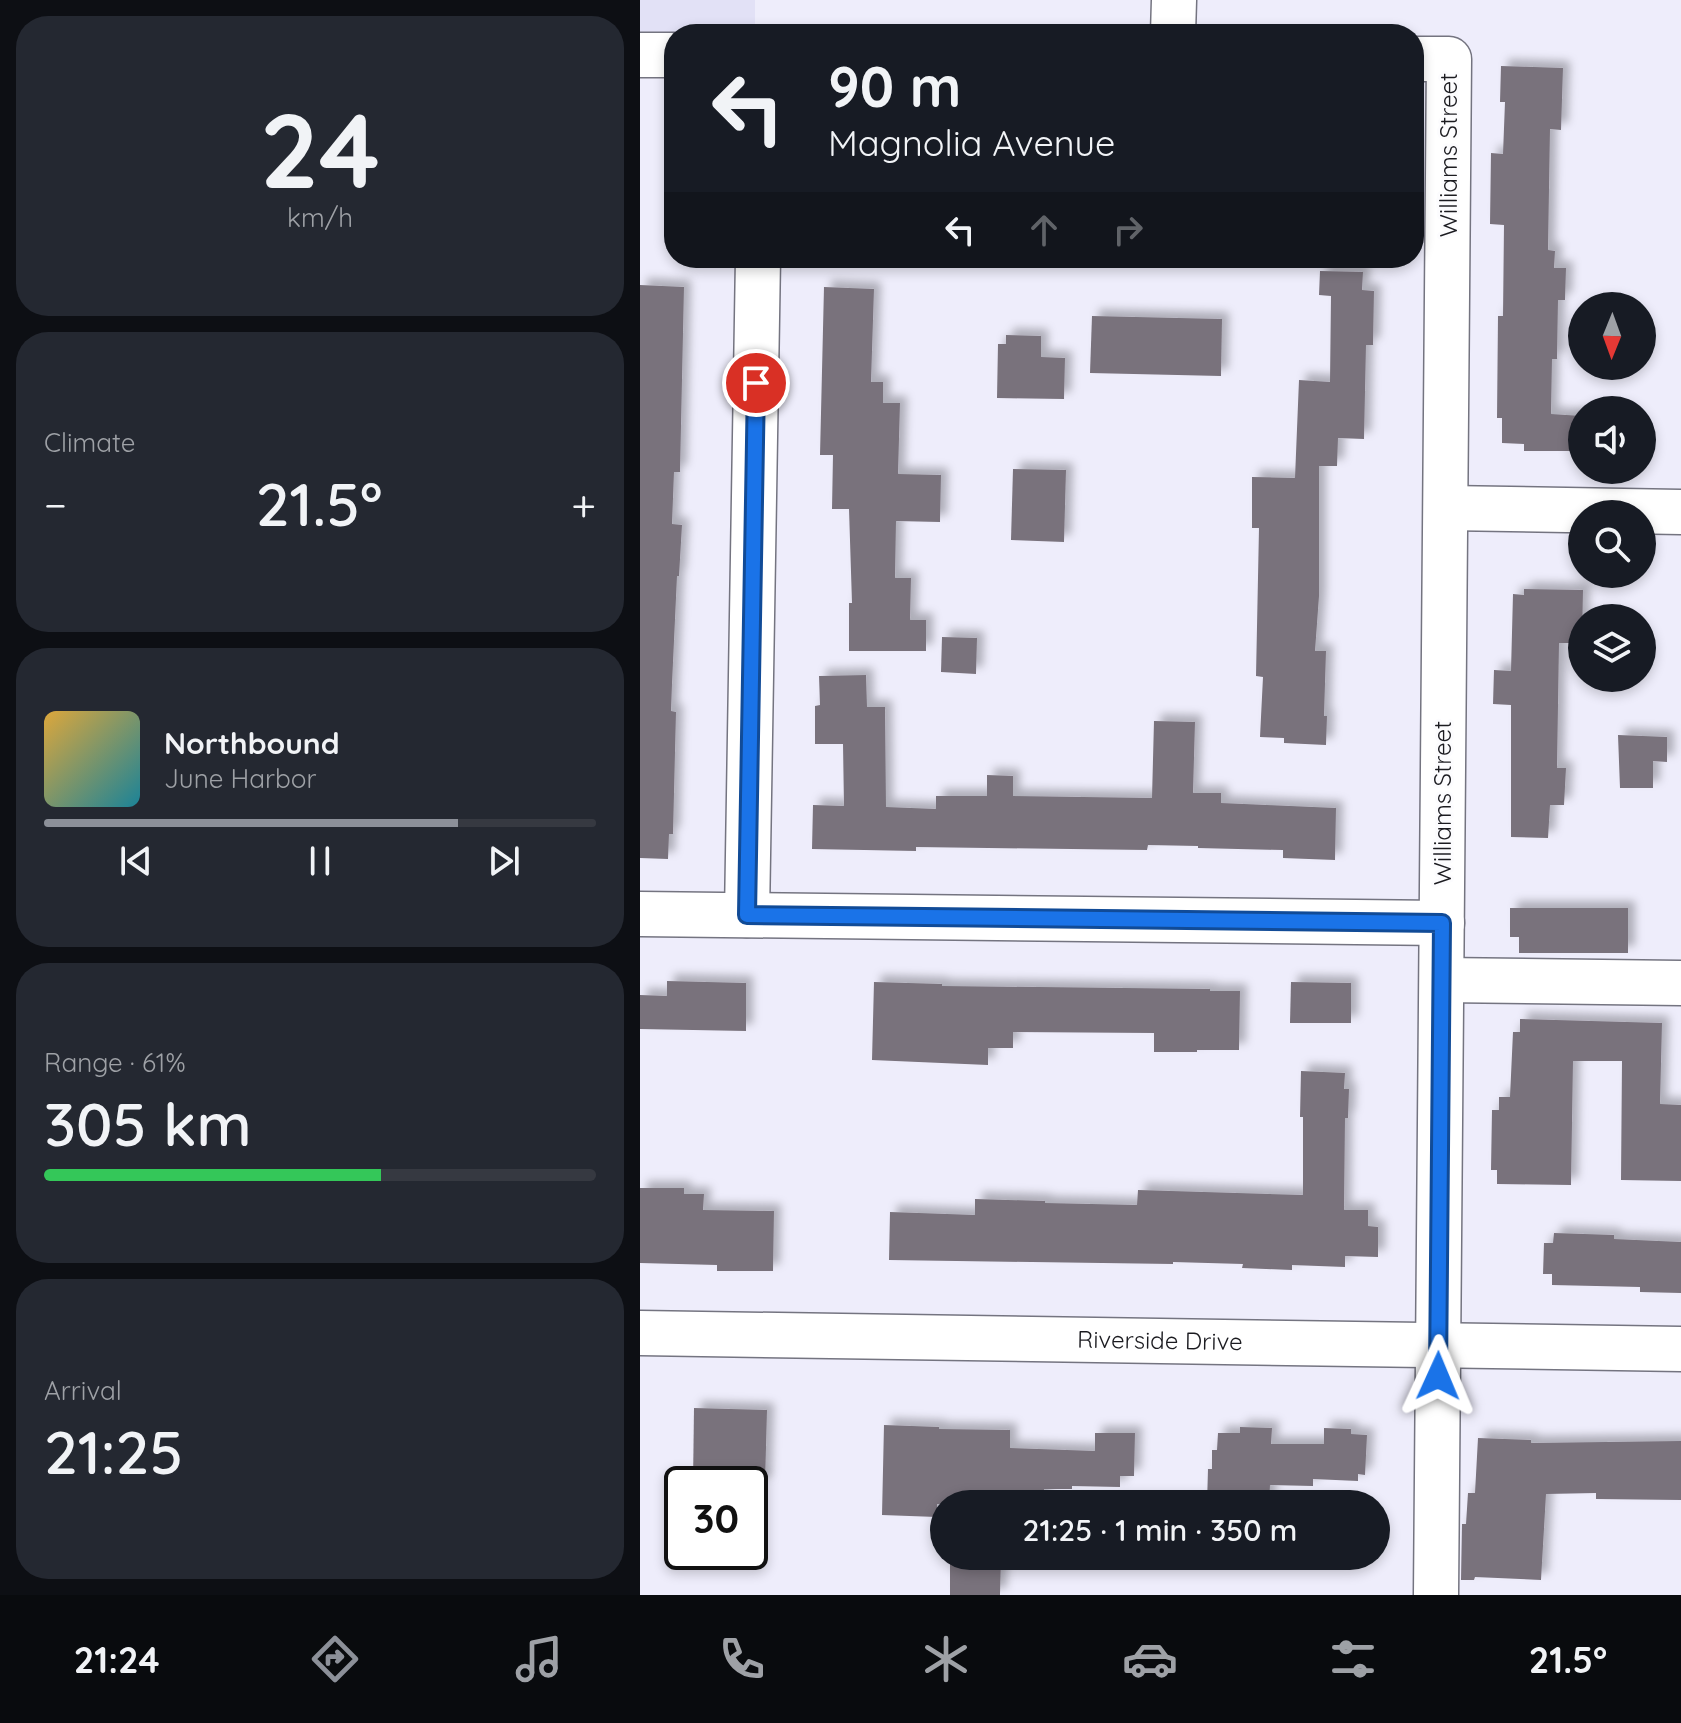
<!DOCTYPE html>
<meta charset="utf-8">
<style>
:root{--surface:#171b24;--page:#242831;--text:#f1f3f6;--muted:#9ea1a6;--line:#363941;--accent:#8c9099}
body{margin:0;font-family:Quicksand,sans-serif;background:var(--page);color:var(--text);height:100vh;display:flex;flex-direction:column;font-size:30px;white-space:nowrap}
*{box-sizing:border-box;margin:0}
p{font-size:26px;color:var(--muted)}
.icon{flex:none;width:44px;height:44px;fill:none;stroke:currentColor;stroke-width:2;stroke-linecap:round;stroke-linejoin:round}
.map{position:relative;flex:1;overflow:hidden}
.side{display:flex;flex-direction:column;gap:16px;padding:16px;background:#0d0f14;width:640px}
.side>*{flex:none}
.guide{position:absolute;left:24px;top:24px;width:760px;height:244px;border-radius:32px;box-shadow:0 4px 12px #0003;background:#171b24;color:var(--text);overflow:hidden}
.needle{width:52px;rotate:181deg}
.fabs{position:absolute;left:928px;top:292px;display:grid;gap:16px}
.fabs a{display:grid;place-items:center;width:88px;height:88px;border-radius:50%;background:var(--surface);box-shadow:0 4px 12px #0003;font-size:40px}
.speed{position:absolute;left:24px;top:1466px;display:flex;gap:16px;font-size:40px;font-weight:700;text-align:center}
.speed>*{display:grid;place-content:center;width:104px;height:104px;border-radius:50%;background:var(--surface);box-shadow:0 4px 12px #0003;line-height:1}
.speed .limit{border:4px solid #111;border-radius:12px;background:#fff;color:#111}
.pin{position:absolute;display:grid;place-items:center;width:68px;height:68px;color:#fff;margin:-34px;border:4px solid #fff;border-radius:50%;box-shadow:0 2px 8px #0007}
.me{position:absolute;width:88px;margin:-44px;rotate:1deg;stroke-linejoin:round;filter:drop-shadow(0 0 6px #0008)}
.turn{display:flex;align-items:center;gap:28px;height:168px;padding:0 32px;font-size:36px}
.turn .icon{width:104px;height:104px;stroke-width:2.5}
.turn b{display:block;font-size:56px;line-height:68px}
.lanes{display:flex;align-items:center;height:76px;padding:0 32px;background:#0003;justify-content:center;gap:40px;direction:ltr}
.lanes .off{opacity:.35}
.big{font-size:60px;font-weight:600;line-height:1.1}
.side .card{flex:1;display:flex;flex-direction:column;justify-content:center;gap:12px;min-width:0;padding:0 28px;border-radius:32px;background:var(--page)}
.side .dial{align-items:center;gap:0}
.dial b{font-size:104px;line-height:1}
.song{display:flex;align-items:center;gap:24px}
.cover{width:96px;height:96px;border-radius:12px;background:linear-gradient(135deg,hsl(40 70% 55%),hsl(190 70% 35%))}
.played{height:8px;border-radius:4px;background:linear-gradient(90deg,var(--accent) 75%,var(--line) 75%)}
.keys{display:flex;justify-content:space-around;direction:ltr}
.heat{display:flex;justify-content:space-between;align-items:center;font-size:44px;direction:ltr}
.charge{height:12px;border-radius:6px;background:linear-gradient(90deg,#34c759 61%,var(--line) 0)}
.trip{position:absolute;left:290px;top:1490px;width:460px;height:80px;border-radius:40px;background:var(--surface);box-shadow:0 4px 12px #0003;font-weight:600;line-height:80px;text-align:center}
.tabs{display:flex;height:128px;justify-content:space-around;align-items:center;background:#090b0e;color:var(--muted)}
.tabs .icon{width:56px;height:56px}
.tabs .on{color:var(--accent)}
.tabs b{font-size:36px;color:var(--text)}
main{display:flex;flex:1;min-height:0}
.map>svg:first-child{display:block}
.built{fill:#e2e1f6}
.building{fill:#79727c;filter:url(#shadow)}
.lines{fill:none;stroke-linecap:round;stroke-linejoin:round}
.minor-casing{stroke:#747480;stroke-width:47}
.minor{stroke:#fff;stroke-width:44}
.route-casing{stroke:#114b97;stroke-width:20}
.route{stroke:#1a73e8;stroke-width:14}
.labels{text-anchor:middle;stroke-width:6;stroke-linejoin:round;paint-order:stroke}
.street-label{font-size:24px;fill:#1b1b20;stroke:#fcfcfe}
</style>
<main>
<section class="side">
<div class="card dial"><b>24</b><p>km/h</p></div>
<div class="card"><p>Climate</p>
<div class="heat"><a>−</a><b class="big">21.5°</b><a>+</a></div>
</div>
<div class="card">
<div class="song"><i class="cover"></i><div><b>Northbound</b><p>June Harbor</p></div></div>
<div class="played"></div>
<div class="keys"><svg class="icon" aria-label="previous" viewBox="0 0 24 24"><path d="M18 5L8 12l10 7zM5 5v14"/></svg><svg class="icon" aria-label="pause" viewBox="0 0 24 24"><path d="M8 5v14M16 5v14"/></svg><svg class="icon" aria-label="next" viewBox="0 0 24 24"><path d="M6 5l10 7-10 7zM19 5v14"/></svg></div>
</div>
<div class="card"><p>Range · 61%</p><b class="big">305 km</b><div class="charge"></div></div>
<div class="card"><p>Arrival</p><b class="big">21:25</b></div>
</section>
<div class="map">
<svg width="1041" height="1595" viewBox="0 0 1041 1595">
<defs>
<filter id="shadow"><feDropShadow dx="7" dy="-7" stdDeviation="4" flood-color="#0004"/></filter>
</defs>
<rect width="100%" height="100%" fill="#eeedfb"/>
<rect class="built" x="0" y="0" width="115" height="34"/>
<g class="building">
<path d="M 861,66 L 923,68 L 921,130 L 910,129 L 908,250 L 915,251 L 914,268 L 926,268 L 925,300 L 918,300 L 917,359 L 912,359 L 911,414 L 942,416 L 942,451 L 884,451 L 884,444 L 862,443 L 862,418 L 857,418 L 858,316 L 863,316 L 864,225 L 850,224 L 851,153 L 863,154 L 865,102 L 860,102 Z"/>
<path d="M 680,271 L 723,272 L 722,290 L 734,291 L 733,345 L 726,345 L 724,439 L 698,438 L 697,466 L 679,466 L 679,596 L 675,651 L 686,651 L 684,716 L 687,716 L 686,745 L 644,743 L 644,738 L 620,737 L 623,677 L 616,676 L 619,528 L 612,528 L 612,477 L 655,478 L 659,380 L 690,382 L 691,296 L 679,295 Z"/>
<path d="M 0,285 L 44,287 L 40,472 L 34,472 L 32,524 L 42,525 L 39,576 L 37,576 L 32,684 L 31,711 L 36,712 L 33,834 L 29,834 L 28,859 L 0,858 Z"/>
<path d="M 184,287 L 234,289 L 231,382 L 243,382 L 243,403 L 260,403 L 258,474 L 301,475 L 300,522 L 256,521 L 255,578 L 271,578 L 270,620 L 286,620 L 286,651 L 209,651 L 209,603 L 212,603 L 209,509 L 192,509 L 193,455 L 180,455 Z"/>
<path d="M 452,316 L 582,319 L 581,376 L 450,373 Z"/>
<path d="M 366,335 L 401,336 L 401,357 L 425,358 L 424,399 L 357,398 L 358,344 L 366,344 Z"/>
<path d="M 373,469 L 426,470 L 424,542 L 371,540 Z"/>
<path d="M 884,589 L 943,590 L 942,643 L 919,643 L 917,768 L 926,768 L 924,805 L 910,805 L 908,838 L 871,837 L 871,705 L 853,704 L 854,670 L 871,671 L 873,594 L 884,595 Z"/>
<path d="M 302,637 L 337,638 L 336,674 L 301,672 Z"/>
<path d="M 226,675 L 227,707 L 245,707 L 246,807 L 296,809 L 296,796 L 347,796 L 347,775 L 373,776 L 373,796 L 512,798 L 514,721 L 555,722 L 553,793 L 581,793 L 581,803 L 696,808 L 695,860 L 643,858 L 643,850 L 558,848 L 558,846 L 508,845 L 507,850 L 276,847 L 276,851 L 172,849 L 173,805 L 204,806 L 203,744 L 175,744 L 175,706 L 180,705 L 179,676 Z"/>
<path d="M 978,735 L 1027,737 L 1027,762 L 1013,761 L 1013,788 L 980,788 Z"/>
<path d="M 870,908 L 988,908 L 988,953 L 879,953 L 879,937 L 870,937 Z"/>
<path d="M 27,981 L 106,983 L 106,1031 L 0,1029 L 0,995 L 27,996 Z"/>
<path d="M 234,982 L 302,984 L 302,986 L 570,989 L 570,991 L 600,991 L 599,1050 L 557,1050 L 557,1052 L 514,1052 L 514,1033 L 373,1032 L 373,1048 L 348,1048 L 348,1065 L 232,1060 Z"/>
<path d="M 651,982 L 711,983 L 711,1023 L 650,1023 Z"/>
<path d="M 880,1019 L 1022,1023 L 1020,1104 L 1041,1105 L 1041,1181 L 981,1180 L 982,1061 L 933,1061 L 931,1185 L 857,1184 L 857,1170 L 851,1170 L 852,1110 L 859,1110 L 859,1097 L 870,1097 L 873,1032 L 880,1032 Z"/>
<path d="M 661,1071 L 705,1073 L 704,1089 L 709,1089 L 708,1118 L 705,1118 L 704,1210 L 728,1210 L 728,1226 L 738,1227 L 738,1257 L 705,1256 L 705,1267 L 652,1265 L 652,1270 L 602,1268 L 603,1264 L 533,1262 L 533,1264 L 249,1260 L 250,1212 L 335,1215 L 335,1199 L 405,1201 L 405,1203 L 497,1205 L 498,1190 L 663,1195 L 663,1117 L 660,1117 Z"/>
<path d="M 0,1188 L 44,1188 L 44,1194 L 64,1194 L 63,1210 L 134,1211 L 133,1271 L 77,1271 L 77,1265 L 0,1263 Z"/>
<path d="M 914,1233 L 974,1235 L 974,1239 L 1041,1242 L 1041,1293 L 1000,1292 L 1000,1287 L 912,1285 L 912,1274 L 903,1274 L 904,1243 L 913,1243 Z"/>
<path d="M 54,1408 L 127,1410 L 125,1484 L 53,1484 Z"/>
<path d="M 244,1425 L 299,1427 L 299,1429 L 370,1430 L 370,1448 L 455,1451 L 455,1433 L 495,1433 L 494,1476 L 480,1476 L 480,1487 L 432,1486 L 432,1489 L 404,1489 L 403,1503 L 369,1502 L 369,1504 L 297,1504 L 297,1517 L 242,1515 Z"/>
<path d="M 600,1427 L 632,1428 L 631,1444 L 684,1444 L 684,1428 L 711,1429 L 711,1434 L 727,1435 L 725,1475 L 718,1474 L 718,1481 L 673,1479 L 673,1486 L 630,1485 L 629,1504 L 567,1504 L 568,1469 L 572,1469 L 572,1450 L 577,1450 L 578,1433 L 600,1433 Z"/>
<path d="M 838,1438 L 891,1440 L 891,1443 L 1041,1441 L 1041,1500 L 956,1499 L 956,1493 L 906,1494 L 901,1580 L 835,1577 L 834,1580 L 821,1580 L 822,1524 L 826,1524 L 828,1493 L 835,1493 Z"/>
<path d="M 310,1557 L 361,1557 L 360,1595 L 310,1595 Z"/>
</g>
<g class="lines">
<g class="minor-casing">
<g id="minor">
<path d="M 533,34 L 534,0"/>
<path d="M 0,55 L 34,55"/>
<path d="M 774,59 L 809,59 L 796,1595"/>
<path d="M 806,508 L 1041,512"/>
<path d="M 0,914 L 802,923"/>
<path d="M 107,915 L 118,258"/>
<path d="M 802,980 L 1041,983"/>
<path id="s1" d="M 0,1333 L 1041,1349"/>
</g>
</g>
<use href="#minor" class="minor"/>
</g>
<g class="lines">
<g class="route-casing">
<path id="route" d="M 116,383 L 107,915 L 802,923 L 798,1376"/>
</g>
<use href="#route" class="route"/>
</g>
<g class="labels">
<g class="street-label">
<text transform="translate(809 155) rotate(-90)" y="8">Williams Street</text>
<text transform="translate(803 803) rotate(-90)" y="8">Williams Street</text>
<text dy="8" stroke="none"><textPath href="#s1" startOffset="520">Riverside Drive</textPath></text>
</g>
</g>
</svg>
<div class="fabs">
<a><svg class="needle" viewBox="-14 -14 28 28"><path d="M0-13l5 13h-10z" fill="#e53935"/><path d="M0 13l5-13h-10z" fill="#9ea1a6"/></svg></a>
<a><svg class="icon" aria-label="sound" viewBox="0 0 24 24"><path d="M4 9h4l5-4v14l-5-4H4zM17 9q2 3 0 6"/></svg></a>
<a><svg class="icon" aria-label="search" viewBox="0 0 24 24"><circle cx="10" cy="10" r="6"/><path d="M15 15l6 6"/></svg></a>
<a><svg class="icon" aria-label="layers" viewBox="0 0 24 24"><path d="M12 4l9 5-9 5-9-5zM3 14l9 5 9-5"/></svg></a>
</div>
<div class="speed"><div class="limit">30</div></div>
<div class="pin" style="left:116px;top:383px;background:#d93025"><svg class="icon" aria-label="arrive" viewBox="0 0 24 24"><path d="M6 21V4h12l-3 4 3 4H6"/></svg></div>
<svg class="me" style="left:798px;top:1376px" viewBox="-20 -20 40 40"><path d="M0-17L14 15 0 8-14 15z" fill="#1a73e8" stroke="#fff" stroke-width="4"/></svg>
<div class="trip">21:25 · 1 min · 350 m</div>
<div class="guide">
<div class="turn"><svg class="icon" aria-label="left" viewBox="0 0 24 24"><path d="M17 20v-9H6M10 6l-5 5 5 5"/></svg><div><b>90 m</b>Magnolia Avenue</div></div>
<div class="lanes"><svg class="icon" aria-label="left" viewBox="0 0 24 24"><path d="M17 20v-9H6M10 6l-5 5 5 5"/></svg><svg class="icon off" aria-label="ahead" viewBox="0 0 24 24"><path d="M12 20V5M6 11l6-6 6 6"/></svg><svg class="icon off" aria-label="right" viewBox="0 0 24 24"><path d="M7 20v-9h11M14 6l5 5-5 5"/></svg></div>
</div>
</div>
</main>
<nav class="tabs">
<b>21:24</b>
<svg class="icon on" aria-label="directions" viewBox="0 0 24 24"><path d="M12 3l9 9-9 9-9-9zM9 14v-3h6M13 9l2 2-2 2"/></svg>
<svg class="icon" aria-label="music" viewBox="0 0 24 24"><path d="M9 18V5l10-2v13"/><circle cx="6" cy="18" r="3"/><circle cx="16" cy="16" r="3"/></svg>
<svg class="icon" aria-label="phone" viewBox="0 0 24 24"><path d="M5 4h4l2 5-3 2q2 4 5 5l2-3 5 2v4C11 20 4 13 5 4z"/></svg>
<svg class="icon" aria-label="climate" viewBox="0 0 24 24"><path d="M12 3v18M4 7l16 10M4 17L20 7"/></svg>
<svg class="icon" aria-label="car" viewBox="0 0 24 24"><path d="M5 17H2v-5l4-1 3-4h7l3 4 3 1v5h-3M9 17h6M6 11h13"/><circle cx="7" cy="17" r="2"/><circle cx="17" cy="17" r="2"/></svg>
<svg class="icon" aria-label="filters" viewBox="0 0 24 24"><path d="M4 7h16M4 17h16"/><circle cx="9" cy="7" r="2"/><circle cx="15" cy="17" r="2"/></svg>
<b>21.5°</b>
</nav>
